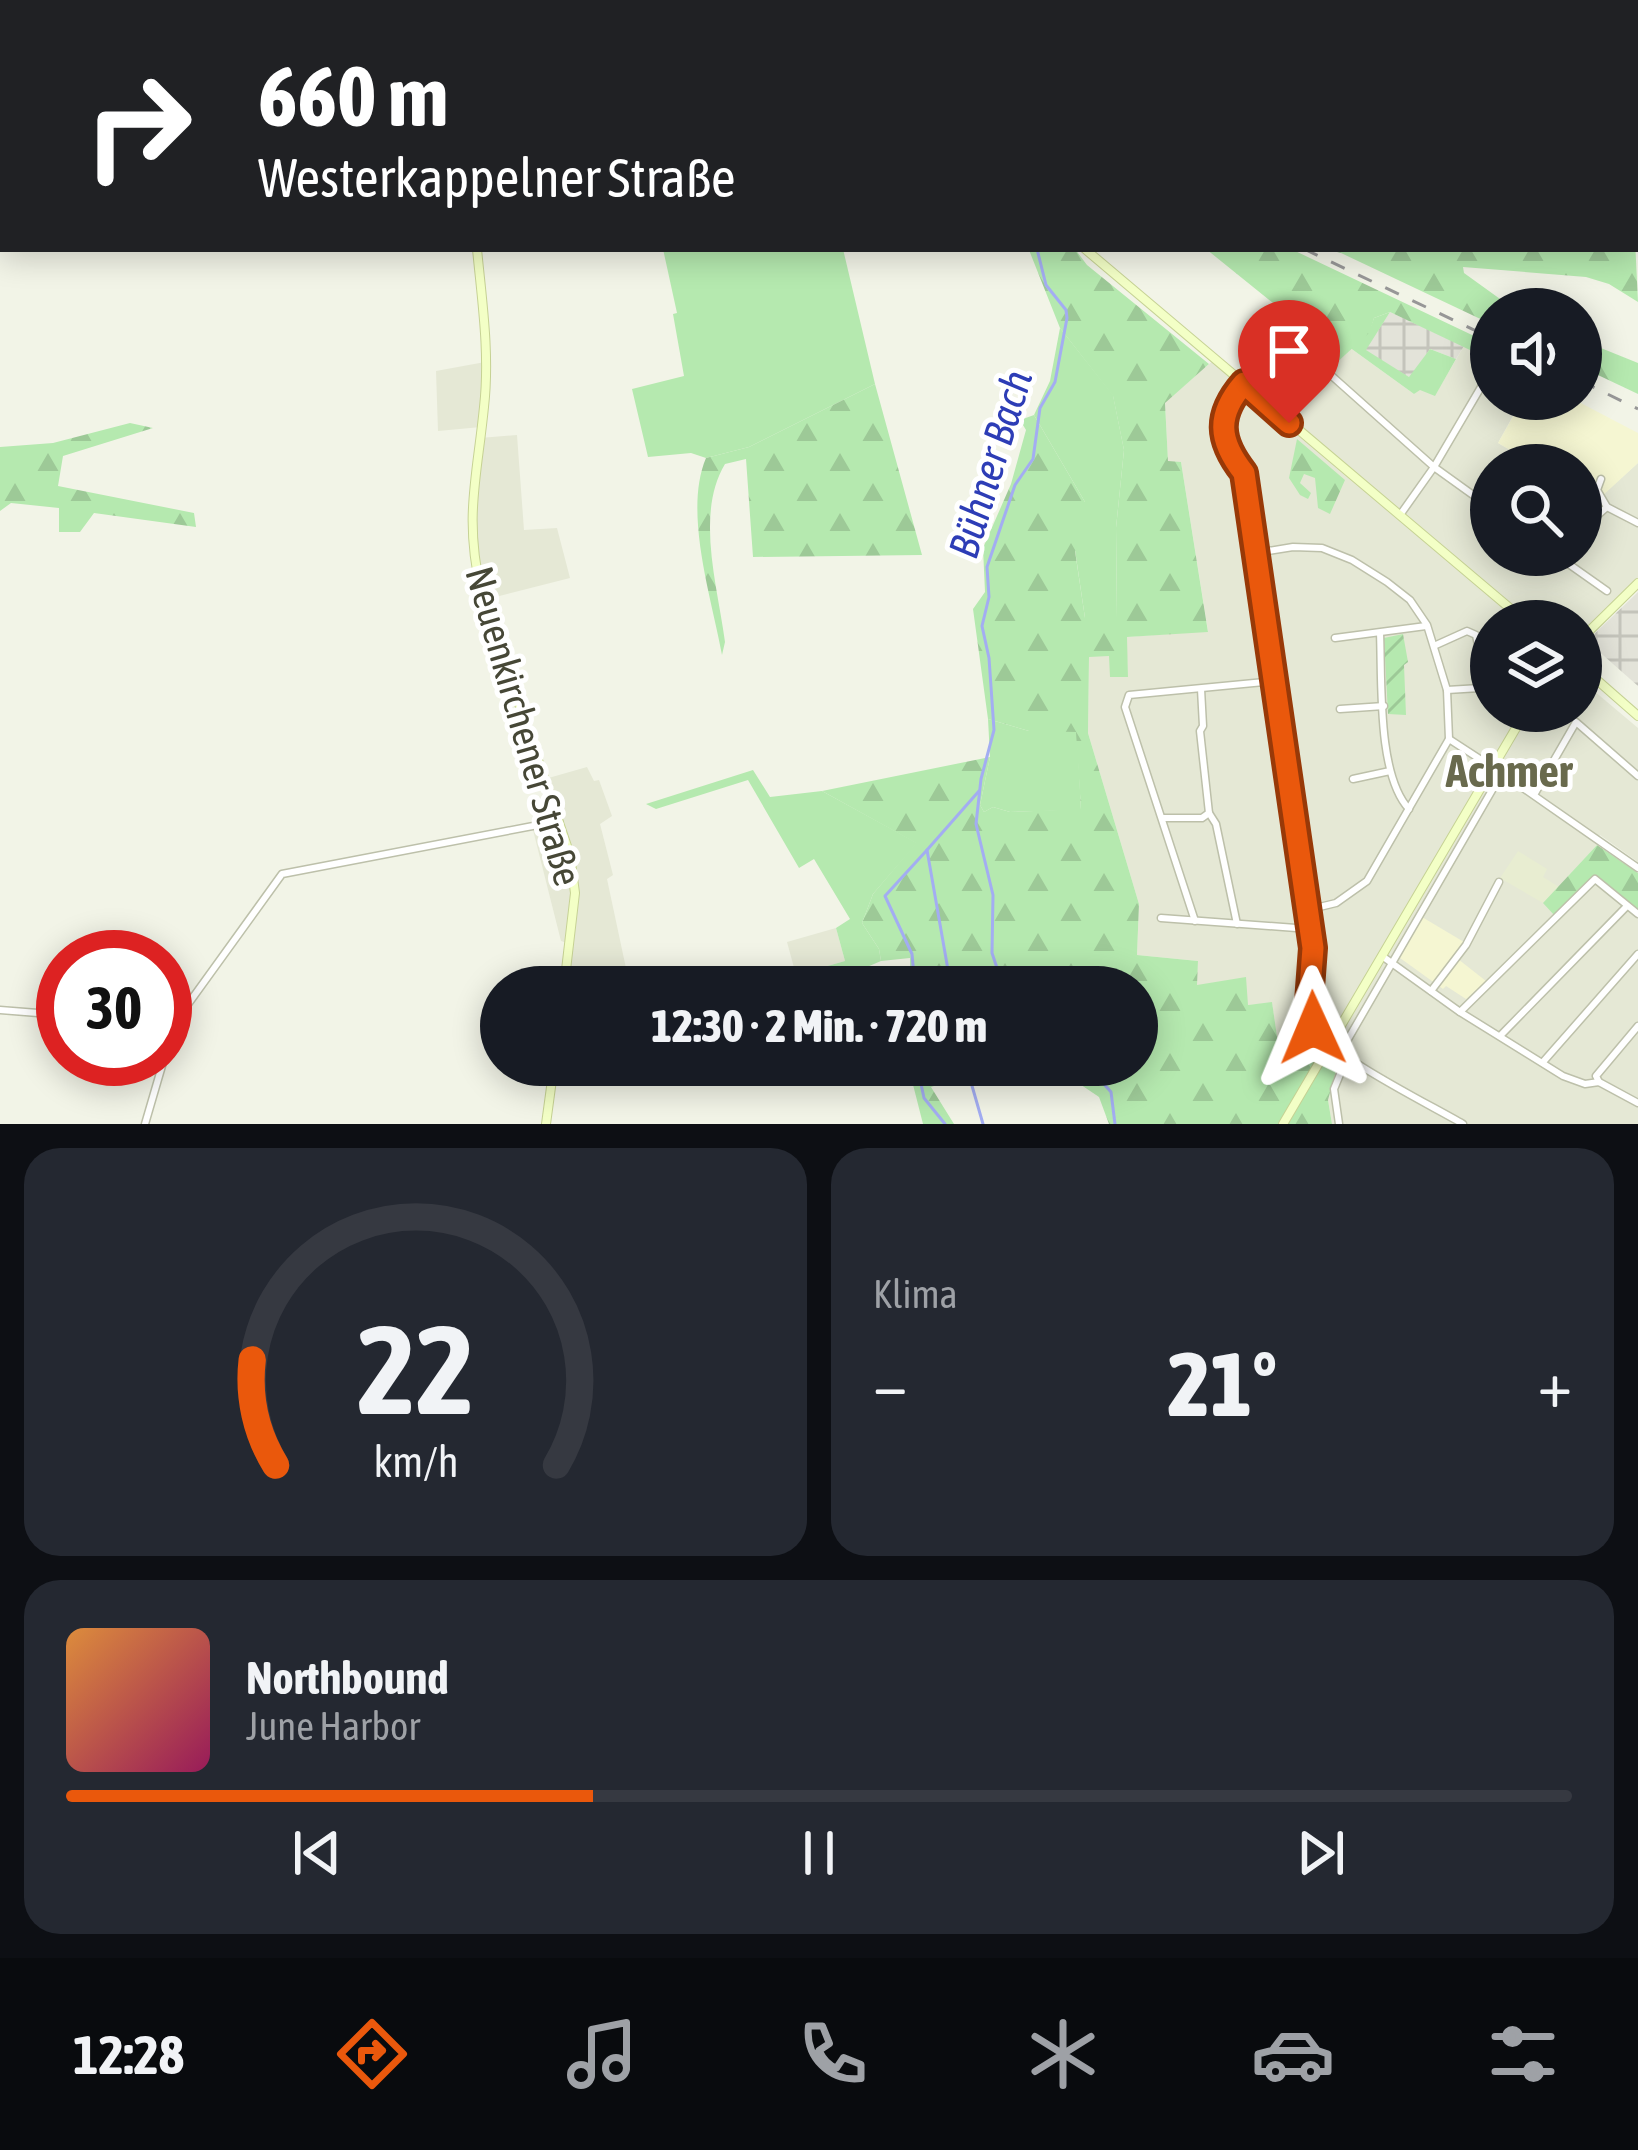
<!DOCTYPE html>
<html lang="de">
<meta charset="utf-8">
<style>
:root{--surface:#171b24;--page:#242831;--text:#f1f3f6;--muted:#9ea1a6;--line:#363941;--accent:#ea580c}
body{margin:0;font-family:"Asap Condensed",sans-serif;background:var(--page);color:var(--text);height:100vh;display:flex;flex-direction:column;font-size:45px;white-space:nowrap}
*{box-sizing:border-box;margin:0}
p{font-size:39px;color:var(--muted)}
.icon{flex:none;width:66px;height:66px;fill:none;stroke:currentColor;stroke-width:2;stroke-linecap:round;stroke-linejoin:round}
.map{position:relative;height:1124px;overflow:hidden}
.panel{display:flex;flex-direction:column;gap:24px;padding:24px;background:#0d0f14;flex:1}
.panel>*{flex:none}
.top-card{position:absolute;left:0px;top:0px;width:1638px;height:252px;box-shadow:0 6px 30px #0003;background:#202124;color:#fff;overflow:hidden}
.controls{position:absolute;left:1470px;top:288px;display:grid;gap:24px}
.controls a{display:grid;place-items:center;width:132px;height:132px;border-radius:50%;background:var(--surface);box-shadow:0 6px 30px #0003;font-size:60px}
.speed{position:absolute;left:36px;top:930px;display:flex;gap:24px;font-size:60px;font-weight:700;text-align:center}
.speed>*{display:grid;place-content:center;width:156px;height:156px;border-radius:50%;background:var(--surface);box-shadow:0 6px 30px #0003;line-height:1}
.speed .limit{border:18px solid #d22;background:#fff;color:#111}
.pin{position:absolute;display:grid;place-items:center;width:102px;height:102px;color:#fff;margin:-123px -51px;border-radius:50% 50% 50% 0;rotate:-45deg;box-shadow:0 0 12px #0007}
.pin .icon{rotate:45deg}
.me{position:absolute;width:132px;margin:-66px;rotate:359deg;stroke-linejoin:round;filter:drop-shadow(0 0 9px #0008)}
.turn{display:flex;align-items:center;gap:42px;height:252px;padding:0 60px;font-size:54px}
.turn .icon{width:156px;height:156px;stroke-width:2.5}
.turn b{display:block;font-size:84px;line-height:102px}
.big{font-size:90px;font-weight:800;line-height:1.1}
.panel .tile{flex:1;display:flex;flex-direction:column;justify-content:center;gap:18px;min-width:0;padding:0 42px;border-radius:36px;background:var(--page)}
.panel .dial{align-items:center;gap:0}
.dial svg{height:312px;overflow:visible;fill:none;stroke:var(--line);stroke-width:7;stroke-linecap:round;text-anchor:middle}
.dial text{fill:var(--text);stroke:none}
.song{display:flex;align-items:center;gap:36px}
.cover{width:144px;height:144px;border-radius:18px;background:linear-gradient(135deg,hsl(30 70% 55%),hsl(330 70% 35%))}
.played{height:12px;border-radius:6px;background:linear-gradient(90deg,var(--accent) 35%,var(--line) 35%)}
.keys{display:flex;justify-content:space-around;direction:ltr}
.heat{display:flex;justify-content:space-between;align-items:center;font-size:66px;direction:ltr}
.panel .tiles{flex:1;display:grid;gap:24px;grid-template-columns:1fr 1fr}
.tile:last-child{grid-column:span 2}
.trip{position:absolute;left:480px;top:966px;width:678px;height:120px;border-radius:60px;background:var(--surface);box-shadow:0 6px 30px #0003;font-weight:800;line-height:120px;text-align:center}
.dock{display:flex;height:192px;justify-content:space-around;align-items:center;background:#090b0e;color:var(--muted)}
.dock .icon{width:84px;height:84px}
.dock .current{color:var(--accent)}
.dock b{font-size:54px;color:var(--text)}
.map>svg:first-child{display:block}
.residential{fill:#e5e8d5}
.commercial{fill:#f5f6d2}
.industrial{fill:url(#industrial-grid)}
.education{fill:#e8edd1}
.grass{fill:#b5e9af}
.forest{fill:url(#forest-firs)}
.garden{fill:url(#garden-furrows)}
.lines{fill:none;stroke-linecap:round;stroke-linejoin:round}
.stream{stroke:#a3adf2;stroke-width:3}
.street-casing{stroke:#bdc0aa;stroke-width:9}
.secondary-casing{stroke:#c6d294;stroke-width:10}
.street{stroke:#fff;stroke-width:6}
.secondary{stroke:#f3ffc6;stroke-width:8}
.rail{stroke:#979797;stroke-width:3;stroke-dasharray:15 15;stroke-linecap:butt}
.route-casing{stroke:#983908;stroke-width:30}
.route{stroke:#ea580c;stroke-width:21}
.labels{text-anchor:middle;stroke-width:10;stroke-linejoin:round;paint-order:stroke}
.street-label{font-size:39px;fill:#464736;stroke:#fff}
.water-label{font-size:42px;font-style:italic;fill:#2d3db6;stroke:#fff}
.quarter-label{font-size:45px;font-weight:bold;fill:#696a4d;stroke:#fff}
</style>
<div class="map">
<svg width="1638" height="1124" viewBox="0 0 1638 1124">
<defs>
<pattern id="industrial-grid" width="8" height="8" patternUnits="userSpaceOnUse" patternTransform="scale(3)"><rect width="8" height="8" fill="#e3e3d9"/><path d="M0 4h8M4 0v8" fill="none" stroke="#c4c4bb"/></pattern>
<pattern id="forest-firs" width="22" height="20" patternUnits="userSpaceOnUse" patternTransform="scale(3)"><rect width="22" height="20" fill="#b5e9af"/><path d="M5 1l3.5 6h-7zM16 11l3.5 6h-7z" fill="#9dc997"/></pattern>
<pattern id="garden-furrows" width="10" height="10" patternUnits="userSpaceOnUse" patternTransform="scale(3)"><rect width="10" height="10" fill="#b5e9af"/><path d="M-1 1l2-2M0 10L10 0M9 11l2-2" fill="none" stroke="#9dc997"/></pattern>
</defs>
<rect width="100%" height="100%" fill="#f2f4e7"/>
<g class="residential">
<path d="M 1464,346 L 1491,360 L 1491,377 L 1483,391 L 1515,412 L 1498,443 L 1536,465 L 1491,465 L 1491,555 L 1581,555 L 1581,491 L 1600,497 L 1638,463 L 1638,589 L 1587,641 L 1581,663 L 1581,621 L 1491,621 L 1491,711 L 1581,711 L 1581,680 L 1638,728 L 1638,862 L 1600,835 L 1597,845 L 1544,903 L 1554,915 L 1594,877 L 1638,911 L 1638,1124 L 1332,1124 L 1328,1100 L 1336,1067 L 1318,1053 L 1280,1057 L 1272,1003 L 1248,1005 L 1196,985 L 1198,961 L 1137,955 L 1139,904 L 1088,733 L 1089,656 L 1109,656 L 1128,676 L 1126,637 L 1208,631 L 1181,462 L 1168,462 L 1165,402 L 1215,359 L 1289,422 L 1349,347 L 1414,394 L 1420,389 L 1435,395 Z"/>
<path d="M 485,362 L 481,427 L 438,431 L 436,371 Z"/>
<path d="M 517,435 L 524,530 L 557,528 L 570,578 L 484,600 L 473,556 L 480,438 Z"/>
<path d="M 587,767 L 594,781 L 599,780 L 612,816 L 600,824 L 613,875 L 607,879 L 630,987 L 564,987 L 570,944 L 561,941 L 532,826 L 559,821 L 545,779 Z"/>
<path d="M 836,928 L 845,961 L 796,975 L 787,942 Z"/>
</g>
<g class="commercial">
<path d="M 1494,399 L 1573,399 L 1638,433 L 1638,463 L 1600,498 L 1582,492 L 1581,465 L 1536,465 L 1498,443 L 1515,413 Z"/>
<path d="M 1422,917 L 1469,945 L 1458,959 L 1486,981 L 1466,999 L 1446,986 L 1443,989 L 1400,958 Z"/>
</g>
<g class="industrial">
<path d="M 1390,312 L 1464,346 L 1456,359 L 1430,349 L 1410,378 L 1365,350 Z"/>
<path d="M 1638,592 L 1638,686 L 1587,641 Z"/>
</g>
<path class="education" d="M 1518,851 L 1547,869 L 1543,877 L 1559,887 L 1543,903 L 1500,878 Z"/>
<g class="grass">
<path d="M 663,249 L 843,249 L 875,384 L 749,447 L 706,458 L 691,453 L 648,457 L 632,389 L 684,376 L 673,314 L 677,313 Z"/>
<path d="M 1390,312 L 1366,350 L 1409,377 L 1430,349 L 1456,359 L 1435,396 L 1420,390 L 1414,394 L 1349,347 L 1369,332 L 1374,318 Z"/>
<path d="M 1060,328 L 1113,395 L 1124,450 L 1116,528 L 1117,618 L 1085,618 L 1075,550 L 1085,502 L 1034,415 L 1050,381 Z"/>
<path d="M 988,719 L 1029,731 L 1077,731 L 1081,810 L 1010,812 L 993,807 L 984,812 L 980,805 L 990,757 Z"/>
<path d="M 753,770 L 770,797 L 822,791 L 917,843 L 873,894 L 862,923 L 879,949 L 881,961 L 846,976 L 845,987 L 798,987 L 796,975 L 845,961 L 836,928 L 850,919 L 814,859 L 799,868 L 748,780 L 656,809 L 646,804 Z"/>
</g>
<g class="forest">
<path d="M 1635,239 L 1638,302 L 1609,284 L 1586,277 L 1463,267 L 1464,273 L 1514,309 L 1491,309 L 1491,324 L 1341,253 L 1325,249 L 1635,249 Z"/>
<path d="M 1075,249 L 1087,265 L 1209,364 L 1165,403 L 1168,461 L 1181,462 L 1208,632 L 1127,637 L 1128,677 L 1110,677 L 1109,656 L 1089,657 L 1088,733 L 1139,904 L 1137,955 L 1198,961 L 1197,985 L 1246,977 L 1248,1005 L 1272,1002 L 1280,1057 L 1318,1052 L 1337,1067 L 1328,1100 L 1332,1124 L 1109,1124 L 1099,1097 L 1056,1068 L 992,1067 L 931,1087 L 954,1124 L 923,1124 L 908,1065 L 1137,1065 L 1137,987 L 910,987 L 910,958 L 881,961 L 879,949 L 862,923 L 873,894 L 916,843 L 822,791 L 990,757 L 980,805 L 984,812 L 993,807 L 1010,812 L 1081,809 L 1076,732 L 1029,731 L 988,719 L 973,609 L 985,592 L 983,548 L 1011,484 L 1026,430 L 1020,420 L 1034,415 L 1085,502 L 1088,537 L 1075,551 L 1085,618 L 1117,617 L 1116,528 L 1124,450 L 1113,396 L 1060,328 L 1029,250 Z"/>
<path d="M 1206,249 L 1291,249 L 1491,344 L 1491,360 L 1390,312 L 1374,318 L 1370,332 L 1333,366 L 1319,340 Z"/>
<path d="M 1581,340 L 1638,363 L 1638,394 L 1581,367 Z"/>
<path d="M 875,384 L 922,555 L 753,557 L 746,459 L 725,464 C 695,514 718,587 725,642 L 722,655 C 712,599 683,512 706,458 L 749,447 Z"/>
<path d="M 130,423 L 153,428 L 63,456 L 58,486 L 194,513 L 196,527 L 94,513 L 80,532 L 59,532 L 59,508 L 11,503 L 0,511 L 0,447 L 53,443 Z"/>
<path d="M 1297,439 L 1345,480 L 1330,514 L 1318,508 L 1315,478 L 1304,474 L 1300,483 L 1311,493 L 1308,499 L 1300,495 L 1289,478 Z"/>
<path d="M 1597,845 L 1638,873 L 1638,911 L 1595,877 L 1554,915 L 1543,903 Z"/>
</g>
<path class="garden" d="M 1403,634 L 1408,662 L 1404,665 L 1406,715 L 1388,714 L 1384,638 Z"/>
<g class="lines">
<g class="stream">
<path d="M 915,987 L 912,954 L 885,896 L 927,850"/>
<path d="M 951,987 L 927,850 L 979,791"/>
<path d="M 1010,987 L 998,971 L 992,953 L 993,895 L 976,824 L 981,779 L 994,730 L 989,658 L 982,626 L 989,597 L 987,567 L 1015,485 L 1033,459 L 1040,408 L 1055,382 L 1067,318 L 1066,310 L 1046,285 L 1037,249"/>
<path d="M 917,1065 L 924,1098 L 945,1124"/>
<path d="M 966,1065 L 983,1124"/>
<path d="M 1061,1065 L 1088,1083 L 1103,1083 L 1111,1092 L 1115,1124"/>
</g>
<g class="street-casing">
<g id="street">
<path d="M 0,6 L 3,6"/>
<path d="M 1324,369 L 1434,467 L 1491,508"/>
<path d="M 1243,383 C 1216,415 1218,439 1244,473 C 1265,630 1286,788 1312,944 C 1316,969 1299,1002 1312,1025 C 1329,1055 1427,1103 1463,1124"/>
<path d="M 1601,479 L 1597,490 L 1607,507 L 1638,523"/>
<path d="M 1400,515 L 1434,467 L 1491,370"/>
<path d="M 1581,530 L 1607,507"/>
<path d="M 1256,553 L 1293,547 L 1322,548 L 1352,560 L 1387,582 L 1410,600 L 1427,625 L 1447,690 L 1449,739 L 1367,881 L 1336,903 L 1307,910"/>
<path d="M 1556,555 L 1607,591"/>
<path d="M 1380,633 C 1382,679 1377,775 1409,809"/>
<path d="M 1335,638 L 1426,626"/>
<path d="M 1436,645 L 1467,631 L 1476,635 L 1485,682 L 1480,688 L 1447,690"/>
<path d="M 1201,689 L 1203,726 L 1200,731 L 1209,813 L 1216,824 L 1237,924"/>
<path d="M 1340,709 L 1384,706"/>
<path d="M 1449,739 L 1492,767"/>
<path d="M 1503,774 L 1638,868"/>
<path d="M 1353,779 L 1390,771"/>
<path d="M 1534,795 L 1576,722 L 1638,776"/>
<path d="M 1163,818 L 1202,818 L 1209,813"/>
<path d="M 1161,918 L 1309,929"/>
<path d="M 1195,921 L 1125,707 L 1129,695 L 1274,681"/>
<path d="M 1382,956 L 1460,1012 L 1563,1076 L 1585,1084 L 1599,1082 L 1638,1103"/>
<path d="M 1431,991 L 1466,945 L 1499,882"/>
<path d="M 0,1010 L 63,1015"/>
<path d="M 1460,1012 L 1595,879 L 1638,914"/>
<path d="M 1500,1036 L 1627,906"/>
<path d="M 1340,1053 L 1502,773"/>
<path d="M 165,1055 L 173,1025 L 282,874 L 559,821"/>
<path d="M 1543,1062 L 1638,954"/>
<path d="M 1599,1082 L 1596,1076 L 1638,1026"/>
<path d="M 145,1124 L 164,1059"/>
<path d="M 1339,1124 L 1334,1089 L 1343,1067 L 1340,1053"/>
</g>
</g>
<g class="secondary-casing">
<g id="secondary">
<path d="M 439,0 L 440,3"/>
<path d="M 852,0 L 853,3"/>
<path d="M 477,249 C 482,301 490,354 484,407 C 477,478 464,517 481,591 L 570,855 L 575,893 L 564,987"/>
<path d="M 1085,249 L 1525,621"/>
<path d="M 1581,639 L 1638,583"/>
<path d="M 1581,666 L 1638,716"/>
<path d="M 546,1124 L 554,1065"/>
<path d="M 1283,1124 L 1526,711"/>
</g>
</g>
<use href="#street" class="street"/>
<use href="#secondary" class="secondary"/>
<g class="rail">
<path d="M 959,0 L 962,3"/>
<path d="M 1304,249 L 1491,338"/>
<path d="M 1581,381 L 1638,409"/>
</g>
</g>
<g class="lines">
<g class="route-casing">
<path id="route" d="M 1289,423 L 1244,383 C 1216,415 1218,440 1244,473 L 1313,948 L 1308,1015 L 1313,1028"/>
</g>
<use href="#route" class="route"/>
</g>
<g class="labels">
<g class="street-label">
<text transform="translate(524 726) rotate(74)" y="14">Neuenkirchener Straße</text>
</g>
<g class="water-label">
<text transform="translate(990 464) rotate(-73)" y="15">Bühner Bach</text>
</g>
<g class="quarter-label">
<text x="1509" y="787">Achmer</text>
</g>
</g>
</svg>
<div class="controls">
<a><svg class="icon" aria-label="sound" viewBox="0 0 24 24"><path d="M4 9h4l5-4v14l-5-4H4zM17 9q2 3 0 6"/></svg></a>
<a><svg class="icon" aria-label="search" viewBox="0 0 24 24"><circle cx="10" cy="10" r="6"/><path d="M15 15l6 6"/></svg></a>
<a><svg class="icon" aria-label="layers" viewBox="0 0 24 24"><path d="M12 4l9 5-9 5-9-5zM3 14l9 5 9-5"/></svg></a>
</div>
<div class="speed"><div class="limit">30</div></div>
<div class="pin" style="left:1289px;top:423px;background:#d93025"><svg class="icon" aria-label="arrive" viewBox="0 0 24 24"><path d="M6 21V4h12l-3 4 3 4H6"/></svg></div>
<svg class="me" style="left:1313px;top:1028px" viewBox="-20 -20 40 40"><path d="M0-17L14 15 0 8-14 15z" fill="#ea580c" stroke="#fff" stroke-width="4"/></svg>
<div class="trip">12:30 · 2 Min. · 720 m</div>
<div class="top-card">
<div class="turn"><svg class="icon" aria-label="right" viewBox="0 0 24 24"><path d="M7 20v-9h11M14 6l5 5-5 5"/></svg><div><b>660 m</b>Westerkappelner Straße</div></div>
</div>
</div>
<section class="panel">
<div class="tiles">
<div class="tile dial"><svg viewBox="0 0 100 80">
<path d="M14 69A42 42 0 1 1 86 69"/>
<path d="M14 69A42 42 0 0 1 8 42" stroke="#ea580c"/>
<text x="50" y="56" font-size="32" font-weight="700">22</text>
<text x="50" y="72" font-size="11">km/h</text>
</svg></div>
<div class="tile"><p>Klima</p>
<div class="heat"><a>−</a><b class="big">21°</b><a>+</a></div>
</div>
<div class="tile">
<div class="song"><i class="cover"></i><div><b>Northbound</b><p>June Harbor</p></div></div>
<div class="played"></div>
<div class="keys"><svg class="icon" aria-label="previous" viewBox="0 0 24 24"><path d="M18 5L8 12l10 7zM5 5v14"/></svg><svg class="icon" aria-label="pause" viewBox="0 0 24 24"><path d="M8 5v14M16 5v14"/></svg><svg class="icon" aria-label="next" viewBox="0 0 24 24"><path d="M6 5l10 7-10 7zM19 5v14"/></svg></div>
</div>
</div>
</section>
<nav class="dock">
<b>12:28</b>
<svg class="icon current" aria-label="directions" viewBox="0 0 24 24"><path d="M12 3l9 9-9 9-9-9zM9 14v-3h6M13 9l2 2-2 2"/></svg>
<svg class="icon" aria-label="music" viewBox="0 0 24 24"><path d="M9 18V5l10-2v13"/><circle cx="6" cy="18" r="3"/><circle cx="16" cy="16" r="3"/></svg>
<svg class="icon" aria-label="phone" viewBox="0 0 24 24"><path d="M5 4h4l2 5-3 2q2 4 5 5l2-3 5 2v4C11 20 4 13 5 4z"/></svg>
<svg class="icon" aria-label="climate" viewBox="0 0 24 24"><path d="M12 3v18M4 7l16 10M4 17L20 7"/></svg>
<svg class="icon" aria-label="car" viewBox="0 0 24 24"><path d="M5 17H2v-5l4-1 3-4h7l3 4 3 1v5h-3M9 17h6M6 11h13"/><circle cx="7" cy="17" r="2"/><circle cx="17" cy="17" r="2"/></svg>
<svg class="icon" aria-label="filters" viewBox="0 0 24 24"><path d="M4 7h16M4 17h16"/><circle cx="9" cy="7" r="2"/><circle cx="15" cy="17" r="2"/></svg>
</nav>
